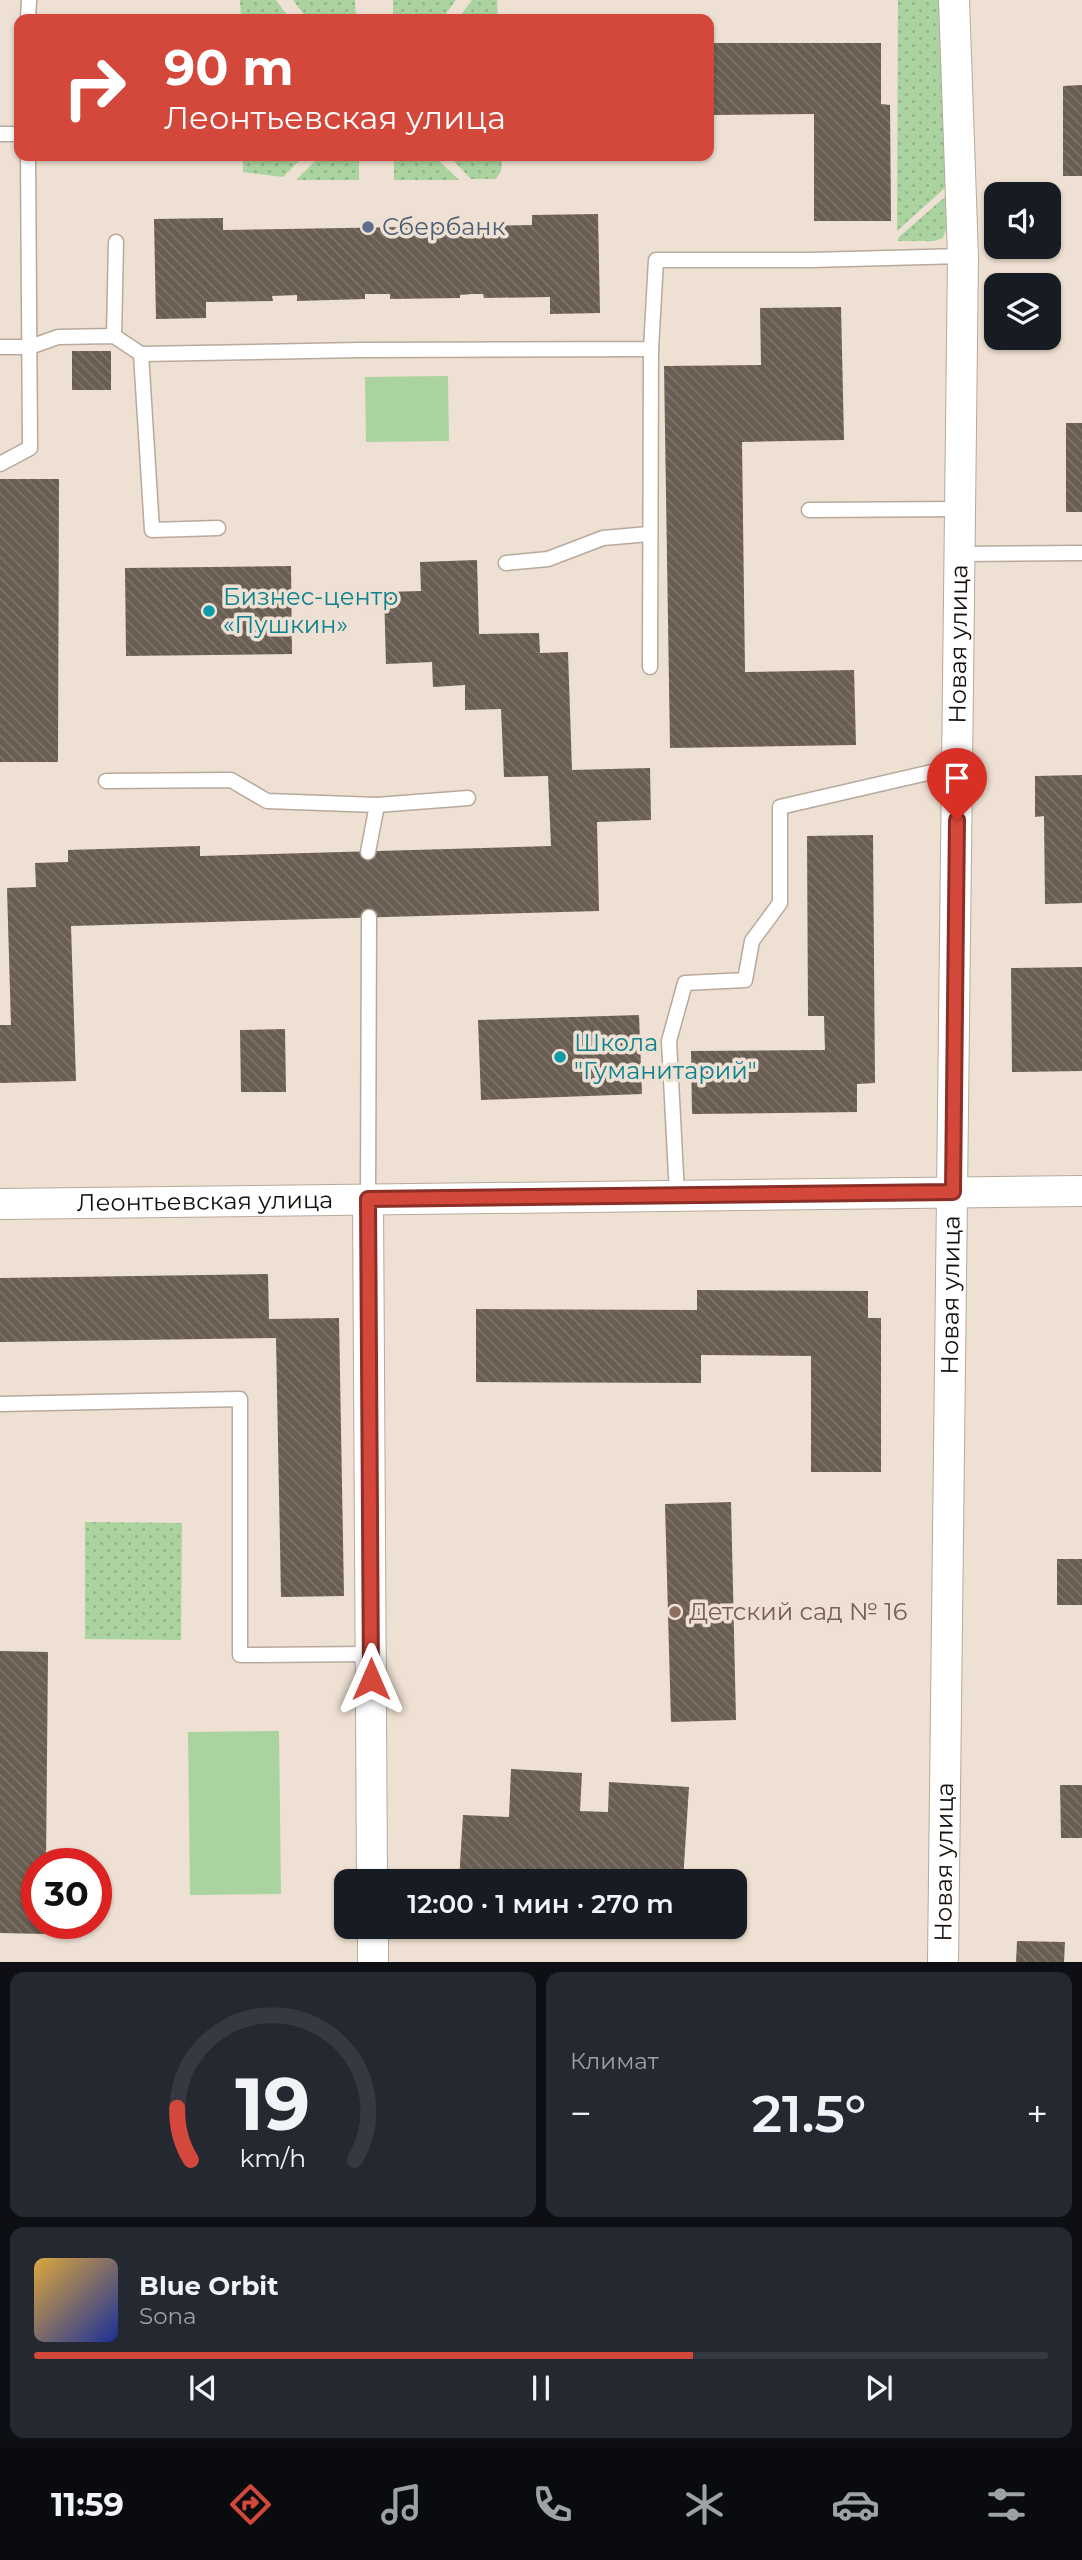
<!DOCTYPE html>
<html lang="ru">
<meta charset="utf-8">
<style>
:root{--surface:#171b24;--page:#242831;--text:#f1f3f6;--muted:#9ea1a6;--line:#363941;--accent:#d4473b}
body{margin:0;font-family:Montserrat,sans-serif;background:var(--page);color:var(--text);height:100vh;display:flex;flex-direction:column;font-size:26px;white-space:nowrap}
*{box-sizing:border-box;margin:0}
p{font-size:23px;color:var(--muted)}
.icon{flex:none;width:38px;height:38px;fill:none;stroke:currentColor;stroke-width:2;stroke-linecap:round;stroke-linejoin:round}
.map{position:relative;height:1962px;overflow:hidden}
.panel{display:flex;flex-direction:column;gap:10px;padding:10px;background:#0d0f14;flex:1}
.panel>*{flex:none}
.top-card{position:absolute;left:14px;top:14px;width:700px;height:147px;border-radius:14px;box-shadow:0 2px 5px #0004;background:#d4473b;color:#fff;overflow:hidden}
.controls{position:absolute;left:984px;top:182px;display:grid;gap:14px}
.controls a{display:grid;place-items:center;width:77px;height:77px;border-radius:14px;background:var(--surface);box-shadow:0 2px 5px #0004;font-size:35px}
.speed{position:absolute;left:21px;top:1848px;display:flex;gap:14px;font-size:35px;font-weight:700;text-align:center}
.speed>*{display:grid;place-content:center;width:91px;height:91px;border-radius:50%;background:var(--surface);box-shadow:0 2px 5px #0004;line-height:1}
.speed .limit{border:10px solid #d22;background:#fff;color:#111}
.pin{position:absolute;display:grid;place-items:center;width:60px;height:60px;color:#fff;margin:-72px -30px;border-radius:50% 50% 50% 0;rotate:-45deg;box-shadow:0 0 7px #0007}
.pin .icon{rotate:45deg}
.me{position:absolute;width:77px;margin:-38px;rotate:0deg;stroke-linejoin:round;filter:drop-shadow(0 0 5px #0008)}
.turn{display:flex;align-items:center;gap:24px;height:147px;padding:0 35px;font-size:32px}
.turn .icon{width:91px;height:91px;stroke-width:2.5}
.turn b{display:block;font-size:49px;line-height:60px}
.big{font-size:52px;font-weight:600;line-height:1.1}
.panel .widget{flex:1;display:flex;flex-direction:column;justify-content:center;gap:10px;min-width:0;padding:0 24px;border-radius:14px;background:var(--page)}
.panel .dial{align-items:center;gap:0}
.dial svg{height:182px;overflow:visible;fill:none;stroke:var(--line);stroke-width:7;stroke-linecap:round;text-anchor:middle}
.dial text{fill:var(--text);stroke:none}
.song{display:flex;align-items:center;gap:21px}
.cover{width:84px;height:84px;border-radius:10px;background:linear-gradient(135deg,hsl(40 70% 55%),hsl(230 70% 35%))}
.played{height:7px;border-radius:4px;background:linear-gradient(90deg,var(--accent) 65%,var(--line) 65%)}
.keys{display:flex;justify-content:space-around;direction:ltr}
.heat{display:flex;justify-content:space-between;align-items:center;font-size:38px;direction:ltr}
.panel .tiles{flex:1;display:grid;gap:10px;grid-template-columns:1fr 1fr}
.widget:last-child{grid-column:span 2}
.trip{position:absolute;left:334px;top:1869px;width:413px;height:70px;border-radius:14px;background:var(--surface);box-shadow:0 2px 5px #0004;font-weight:600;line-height:70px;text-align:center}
.menu{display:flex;height:112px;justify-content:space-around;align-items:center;background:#090b0e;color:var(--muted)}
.menu .icon{width:49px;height:49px}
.menu .active{color:var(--accent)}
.menu b{font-size:32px;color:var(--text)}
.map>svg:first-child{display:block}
.grass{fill:url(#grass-dots)}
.pitch{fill:#abd3a0}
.building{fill:url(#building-back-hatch)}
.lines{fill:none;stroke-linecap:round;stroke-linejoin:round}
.service-casing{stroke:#b7a99c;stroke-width:17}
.minor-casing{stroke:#b7a99c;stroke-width:32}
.service{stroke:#fff;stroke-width:14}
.minor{stroke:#fff;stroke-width:30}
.route-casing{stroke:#8a2e26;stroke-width:18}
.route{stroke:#d4473b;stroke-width:12}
.service-dot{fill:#5c6f8a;stroke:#eee0d2;stroke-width:2.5}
.culture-dot{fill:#0f9aa8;stroke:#eee0d2;stroke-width:2.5}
.education-dot{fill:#8d6e63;stroke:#eee0d2;stroke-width:2.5}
.labels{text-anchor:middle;stroke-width:7;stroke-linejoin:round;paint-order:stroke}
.service-label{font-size:24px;fill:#4e5e75;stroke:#eee0d2;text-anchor:start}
.culture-label{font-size:24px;fill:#0d838f;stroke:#eee0d2;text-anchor:start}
.street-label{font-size:24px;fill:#15110c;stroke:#eee0d2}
.education-label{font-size:24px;fill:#785e54;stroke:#eee0d2;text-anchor:start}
</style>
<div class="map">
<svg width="1082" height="1962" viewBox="0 0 1082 1962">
<defs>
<pattern id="grass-dots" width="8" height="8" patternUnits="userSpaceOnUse" patternTransform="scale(1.75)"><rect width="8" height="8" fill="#abd3a0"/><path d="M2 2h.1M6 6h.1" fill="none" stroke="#92b489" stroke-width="1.8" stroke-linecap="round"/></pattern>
<pattern id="building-back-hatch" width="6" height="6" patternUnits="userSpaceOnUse" patternTransform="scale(1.75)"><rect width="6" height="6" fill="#6a5e52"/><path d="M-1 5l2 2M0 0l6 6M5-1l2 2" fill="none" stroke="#7e746b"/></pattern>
</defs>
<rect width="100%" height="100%" fill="#eee0d2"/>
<g class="grass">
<path d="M 240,0 L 276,0 L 290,19 L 241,19 Z"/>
<path d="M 293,0 L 355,0 L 356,19 L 307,19 Z"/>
<path d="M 393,0 L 456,0 L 442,19 L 393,19 Z"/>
<path d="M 472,0 L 497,0 L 498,19 L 458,19 Z"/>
<path d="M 898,0 L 942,0 L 947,186 L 897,231 Z"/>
<path d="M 243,156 L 304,156 L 283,177 L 243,172 Z"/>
<path d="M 320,156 L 359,156 L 359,180 L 296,180 Z"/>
<path d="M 394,156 L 434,156 L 459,180 L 394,180 Z"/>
<path d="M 449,156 L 502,157 L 501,171 L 496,179 L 471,179 Z"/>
<path d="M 947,195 L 947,226 L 943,238 L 934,241 L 898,241 L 899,237 Z"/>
<path d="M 85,1522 L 182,1523 L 181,1640 L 85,1639 Z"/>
</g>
<g class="pitch">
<path d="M 448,376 L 449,441 L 366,442 L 365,377 Z"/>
<path d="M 279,1731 L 281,1894 L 190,1895 L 188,1732 Z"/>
</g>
<g class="building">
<path d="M 709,43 L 881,43 L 881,104 L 890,105 L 891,221 L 814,221 L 814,114 L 709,115 Z"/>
<path d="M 1082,85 L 1082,176 L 1063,176 L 1063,86 Z"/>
<path d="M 598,214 L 600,313 L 550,314 L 550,297 L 484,298 L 483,294 L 472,294 L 460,295 L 460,298 L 390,299 L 390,294 L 365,294 L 365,299 L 297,301 L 297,295 L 272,296 L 273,301 L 206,302 L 206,318 L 156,319 L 154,219 L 223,218 L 223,230 L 532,225 L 532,215 Z"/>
<path d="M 841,307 L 844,440 L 742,442 L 745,672 L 854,670 L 856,745 L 670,748 L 664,366 L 761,365 L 760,308 Z"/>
<rect x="72" y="351" width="39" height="39"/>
<rect x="1066" y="423" width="16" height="89"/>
<path d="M 0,479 L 59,479 L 58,762 L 0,762 Z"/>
<path d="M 477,560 L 479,634 L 539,633 L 540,653 L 568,652 L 572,770 L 650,768 L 651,820 L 597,822 L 599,911 L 71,926 L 76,1081 L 0,1083 L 0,1025 L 11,1025 L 7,888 L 36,887 L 35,863 L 68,862 L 68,850 L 200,846 L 200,856 L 551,846 L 548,776 L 504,777 L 501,709 L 465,710 L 465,685 L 433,687 L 432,662 L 386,664 L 384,592 L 421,591 L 420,562 Z"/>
<path d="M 291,566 L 292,654 L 126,656 L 125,568 Z"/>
<path d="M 1082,775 L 1082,903 L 1045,904 L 1044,816 L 1035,817 L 1035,776 Z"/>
<path d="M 873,835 L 875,1083 L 857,1084 L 857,1112 L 692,1114 L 691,1051 L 825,1050 L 824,1016 L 808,1016 L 807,836 Z"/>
<path d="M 1082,967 L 1082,1071 L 1012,1072 L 1011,968 Z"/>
<path d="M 639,1015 L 642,1094 L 481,1100 L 478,1020 Z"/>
<path d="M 285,1029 L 286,1092 L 241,1092 L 240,1030 Z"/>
<path d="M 268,1274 L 269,1319 L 339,1318 L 344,1596 L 281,1597 L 276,1338 L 0,1342 L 0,1278 Z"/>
<path d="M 697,1290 L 868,1291 L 868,1318 L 881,1318 L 881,1472 L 811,1472 L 811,1356 L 701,1355 L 701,1383 L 476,1382 L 476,1309 L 697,1310 Z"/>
<path d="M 731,1502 L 736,1720 L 671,1722 L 665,1504 Z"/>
<rect x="1057" y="1559" width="25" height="46"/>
<path d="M 0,1651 L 48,1652 L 46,1864 L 37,1864 L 37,1923 L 45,1923 L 45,1934 L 0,1933 Z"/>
<path d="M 511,1769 L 582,1773 L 580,1811 L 608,1812 L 609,1782 L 689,1787 L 683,1881 L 459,1881 L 463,1815 L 509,1817 Z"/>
<path d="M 1060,1785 L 1082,1785 L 1082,1838 L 1061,1838 Z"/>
<path d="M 521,1927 L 586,1927 L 585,1933 L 521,1929 Z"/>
<path d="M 1017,1941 L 1065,1942 L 1064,1962 L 1016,1962 Z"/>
</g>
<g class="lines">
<g class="service-casing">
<g id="service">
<path d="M 28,19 L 29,0"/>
<path d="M 0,134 L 19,134"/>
<path d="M 114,336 L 116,242"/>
<path d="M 0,347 L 30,347 L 58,337 L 114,336 L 141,354 L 360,350 L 651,349 L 656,260 L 811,260 L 963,256"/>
<path d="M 141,354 L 152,530 L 218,528"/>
<path d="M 0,464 L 30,448 L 28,156"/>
<path d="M 809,510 L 961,509"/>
<path d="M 961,554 L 1082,553"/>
<path d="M 506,563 L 548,559 L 603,538 L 649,534"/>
<path d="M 650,667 L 651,349"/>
<path d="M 106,781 L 231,780 L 267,801 L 377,805 L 468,798"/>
<path d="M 368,852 L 377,805"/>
<path d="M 677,1195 L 669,1041 L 685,983 L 745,980 L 752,941 L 780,903 L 780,807 L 958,766"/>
<path d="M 368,1199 L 369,917"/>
<path d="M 0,1404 L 240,1399 L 240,1655 L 371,1654"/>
</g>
</g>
<g class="minor-casing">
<g id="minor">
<path d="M 368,1199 L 372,1881"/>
<path id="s1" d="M 0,1204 L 1082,1191"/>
<path d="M 373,1927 L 373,1962"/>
<path id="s2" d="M 943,1962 L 963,256 L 954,0"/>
</g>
</g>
<use href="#service" class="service"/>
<use href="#minor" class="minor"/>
</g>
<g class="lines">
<g class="route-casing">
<path id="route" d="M 371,1679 L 368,1199 L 953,1192 L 957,820"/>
</g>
<use href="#route" class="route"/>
</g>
<circle class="service-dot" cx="368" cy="227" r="7"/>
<g class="culture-dot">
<circle cx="209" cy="611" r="7"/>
<circle cx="560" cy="1057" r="7"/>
</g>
<circle class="education-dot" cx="675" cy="1612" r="7"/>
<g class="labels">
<g class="service-label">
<text x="382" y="235">Сбербанк</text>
</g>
<g class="culture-label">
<text x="223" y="605">Бизнес-центр<tspan x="223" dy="28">«Пушкин»</tspan></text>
<text x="574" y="1051">Школа<tspan x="574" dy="28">"Гуманитарий"</tspan></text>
</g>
<g class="street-label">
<text dy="8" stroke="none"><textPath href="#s2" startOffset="1318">Новая улица</textPath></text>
<text dy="8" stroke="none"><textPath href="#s1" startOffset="205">Леонтьевская улица</textPath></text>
<text dy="8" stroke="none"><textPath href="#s2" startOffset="667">Новая улица</textPath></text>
<text dy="8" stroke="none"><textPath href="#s2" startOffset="100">Новая улица</textPath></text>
</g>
<g class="education-label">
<text x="689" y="1620">Детский сад № 16</text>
</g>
</g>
</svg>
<div class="controls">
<a><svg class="icon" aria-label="sound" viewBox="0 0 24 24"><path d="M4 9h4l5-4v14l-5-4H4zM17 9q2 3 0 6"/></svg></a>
<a><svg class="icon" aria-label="layers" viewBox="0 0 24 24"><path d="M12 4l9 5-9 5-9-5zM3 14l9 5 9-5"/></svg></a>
</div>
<div class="speed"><div class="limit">30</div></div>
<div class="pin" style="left:957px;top:820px;background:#d93025"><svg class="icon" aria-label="arrive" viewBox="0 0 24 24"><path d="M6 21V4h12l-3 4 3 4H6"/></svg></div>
<svg class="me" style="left:371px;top:1679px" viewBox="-20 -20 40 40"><path d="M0-17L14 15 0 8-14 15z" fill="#d4473b" stroke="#fff" stroke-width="4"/></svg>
<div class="trip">12:00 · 1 мин · 270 m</div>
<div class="top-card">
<div class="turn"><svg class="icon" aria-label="right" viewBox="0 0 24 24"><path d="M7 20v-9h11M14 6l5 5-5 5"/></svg><div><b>90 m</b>Леонтьевская улица</div></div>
</div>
</div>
<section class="panel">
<div class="tiles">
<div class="widget dial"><svg viewBox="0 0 100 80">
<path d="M14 69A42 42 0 1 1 86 69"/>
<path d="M14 69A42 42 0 0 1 8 46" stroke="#d4473b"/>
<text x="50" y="56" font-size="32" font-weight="700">19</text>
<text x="50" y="72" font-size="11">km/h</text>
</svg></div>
<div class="widget"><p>Климат</p>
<div class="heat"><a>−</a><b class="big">21.5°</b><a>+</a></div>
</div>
<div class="widget">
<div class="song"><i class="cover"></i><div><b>Blue Orbit</b><p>Sona</p></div></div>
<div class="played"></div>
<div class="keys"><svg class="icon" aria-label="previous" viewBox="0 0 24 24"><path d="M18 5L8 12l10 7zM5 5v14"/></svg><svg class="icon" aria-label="pause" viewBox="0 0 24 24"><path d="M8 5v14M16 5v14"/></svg><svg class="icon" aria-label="next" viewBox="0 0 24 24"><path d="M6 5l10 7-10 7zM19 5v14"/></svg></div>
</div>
</div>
</section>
<nav class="menu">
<b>11:59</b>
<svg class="icon active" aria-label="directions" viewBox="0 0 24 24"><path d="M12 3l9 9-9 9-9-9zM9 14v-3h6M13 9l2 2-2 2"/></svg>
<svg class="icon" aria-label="music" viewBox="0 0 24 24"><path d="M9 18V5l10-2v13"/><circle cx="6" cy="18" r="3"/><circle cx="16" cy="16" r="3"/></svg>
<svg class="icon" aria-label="phone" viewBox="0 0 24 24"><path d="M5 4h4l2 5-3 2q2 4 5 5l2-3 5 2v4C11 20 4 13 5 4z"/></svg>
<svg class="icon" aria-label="climate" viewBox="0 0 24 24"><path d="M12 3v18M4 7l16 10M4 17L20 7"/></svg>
<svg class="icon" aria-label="car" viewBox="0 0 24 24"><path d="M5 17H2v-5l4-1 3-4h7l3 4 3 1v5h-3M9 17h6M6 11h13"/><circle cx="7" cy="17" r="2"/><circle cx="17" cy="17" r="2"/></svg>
<svg class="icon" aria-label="filters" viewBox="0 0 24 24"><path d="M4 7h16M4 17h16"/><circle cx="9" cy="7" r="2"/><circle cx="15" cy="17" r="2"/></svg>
</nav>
